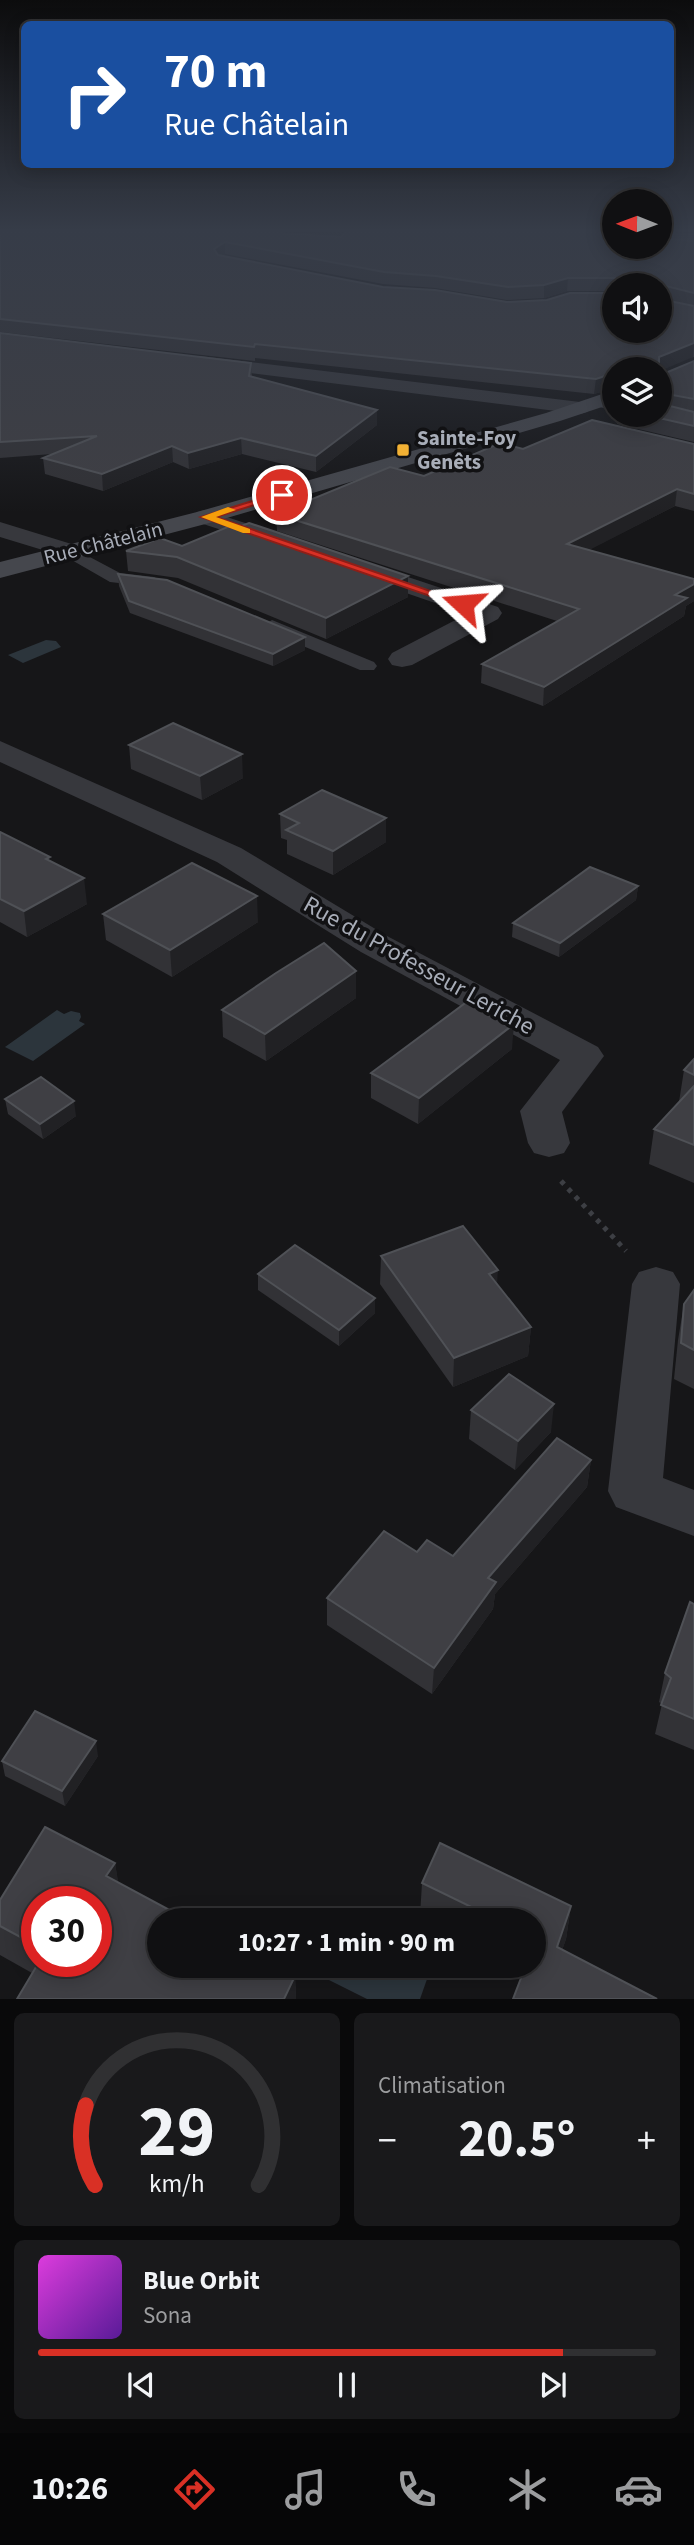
<!DOCTYPE html>
<html lang="fr">
<meta charset="utf-8">
<style>
:root{--surface:#101012;--page:#19191b;--text:#f1f3f6;--muted:#9c9d9f;--line:#303032;--accent:#d93025}
body{margin:0;font-family:"Source Sans 3",sans-serif;background:var(--page);color:var(--text);height:100vh;display:flex;flex-direction:column;font-size:26px;white-space:nowrap}
*{box-sizing:border-box;margin:0}
p{font-size:23px;color:var(--muted)}
.icon{flex:none;width:38px;height:38px;fill:none;stroke:currentColor;stroke-width:2;stroke-linecap:round;stroke-linejoin:round}
.map{position:relative;height:1999px;overflow:hidden}
.sheet{display:flex;flex-direction:column;gap:14px;padding:14px;background:#09090a;flex:1}
.sheet>*{flex:none}
.banner{position:absolute;left:21px;top:21px;width:653px;height:147px;border-radius:10px;box-shadow:0 4px 18px #0003,0 0 0 2px var(--line);background:#1a4fa0;color:#fff;overflow:hidden}
.needle{width:46px;rotate:271deg}
.buttons{position:absolute;left:602px;top:189px;display:grid;gap:14px}
.buttons a{display:grid;place-items:center;width:70px;height:70px;border-radius:50%;background:var(--surface);box-shadow:0 4px 18px #0003,0 0 0 2px var(--line);font-size:35px}
.speed{position:absolute;left:21px;top:1886px;display:flex;gap:14px;font-size:35px;font-weight:700;text-align:center}
.speed>*{display:grid;place-content:center;width:91px;height:91px;border-radius:50%;background:var(--surface);box-shadow:0 4px 18px #0003,0 0 0 2px var(--line);line-height:1}
.speed .limit{border:10px solid #d22;background:#fff;color:#111}
.pin{position:absolute;display:grid;place-items:center;width:60px;height:60px;color:#fff;margin:-30px;border:4px solid #fff;border-radius:50%;box-shadow:0 2px 7px #0007}
.me{position:absolute;width:77px;margin:-38px;rotate:289deg;stroke-linejoin:round;filter:drop-shadow(0 0 5px #0008)}
.turn{display:flex;align-items:center;gap:24px;height:147px;padding:0 28px;font-size:32px}
.turn .icon{width:91px;height:91px;stroke-width:2.5}
.turn b{display:block;font-size:49px;line-height:60px}
.big{font-size:52px;font-weight:700;line-height:1.1}
.sheet .tile{flex:1;display:flex;flex-direction:column;justify-content:center;gap:10px;min-width:0;padding:0 24px;border-radius:10px;background:var(--page)}
.sheet .dial{align-items:center;gap:0}
.dial svg{height:182px;overflow:visible;fill:none;stroke:var(--line);stroke-width:7;stroke-linecap:round;text-anchor:middle}
.dial text{fill:var(--text);stroke:none}
.song{display:flex;align-items:center;gap:21px}
.cover{width:84px;height:84px;border-radius:10px;background:linear-gradient(135deg,hsl(300 70% 55%),hsl(270 70% 35%))}
.played{height:7px;border-radius:4px;background:linear-gradient(90deg,var(--accent) 85%,var(--line) 85%)}
.keys{display:flex;justify-content:space-around;direction:ltr}
.heat{display:flex;justify-content:space-between;align-items:center;font-size:38px;direction:ltr}
.sheet .tiles{flex:1;display:grid;gap:14px;grid-template-columns:1fr 1fr}
.tile:last-child{grid-column:span 2}
.trip{position:absolute;left:147px;top:1908px;width:399px;height:70px;border-radius:35px;background:var(--surface);box-shadow:0 4px 18px #0003,0 0 0 2px var(--line);font-weight:700;line-height:70px;text-align:center}
.tabs{display:flex;height:112px;justify-content:space-around;align-items:center;background:#060607;color:var(--muted)}
.tabs .icon{width:49px;height:49px}
.tabs .on{color:var(--accent)}
.tabs b{font-size:32px;color:var(--text)}
.map>svg:first-child{display:block}
.water{fill:#2c353c}
.lines{fill:none;stroke-linecap:round;stroke-linejoin:round}
.path{stroke:#3d3f44;stroke-width:5;stroke-dasharray:4.5 6;stroke-linecap:butt}
.lane{fill:#37383d;fill-rule:evenodd}
.street{fill:#37383d;fill-rule:evenodd}
.secondary{fill:#45474d;fill-rule:evenodd}
.wall{fill:#323236;fill-rule:evenodd}
.shaded-wall{fill:#212124}
.building{fill:#3f3f44;stroke:#4f5156;stroke-width:2}
.route{fill:#d93025;stroke:#8d1f18;stroke-width:2}
.slow{fill:#f59e0b}
.poi-dot{fill:#f2b134;stroke:#111113;stroke-width:2.5}
.labels{text-anchor:middle;stroke-width:7;stroke-linejoin:round;paint-order:stroke}
.far-poi-label{font-size:21px;font-weight:bold;fill:#a8adb8;stroke:#111113;text-anchor:start}
.far-street-label{font-size:21px;fill:#a8adb8;stroke:#111113}
.street-label{font-size:24px;fill:#a8adb8;stroke:#111113}
</style>
<div class="map">
<svg width="694" height="1999" viewBox="0 0 694 1999">
<rect width="100%" height="100%" fill="#161618"/>
<g class="water">
<path d="M 46,640 L 56,641 L 61,647 L 23,663 L 8,655 Z"/>
<path d="M 57,1010 L 64,1014 L 71,1011 L 80,1013 L 81,1017 L 79,1021 L 85,1024 L 33,1061 L 5,1047 Z"/>
<path d="M 299,1965 L 432,1965 L 420,1999 L 367,1999 Z"/>
</g>
<g class="lines">
<path class="path" d="M 561,1181 L 626,1251"/>
<g class="lane">
<path d="M 597,398 L 614,403 L 614,411 L 592,405 L 590,402 Z"/>
<path d="M 69,546 L 120,573 L 154,577 L 163,582 L 154,587 L 110,582 L 63,555 L 61,551 Z"/>
<path d="M 272,620 L 374,662 L 377,666 L 374,670 L 360,670 L 265,630 L 263,626 Z"/>
</g>
<g class="street">
<path d="M 200,356 L 580,402 L 587,404 L 590,408 L 587,412 L 580,414 L 193,366 L 190,362 L 193,358 Z"/>
<path d="M 205,510 L 295,539 L 298,544 L 295,549 L 286,551 L 197,522 L 193,517 L 197,512 Z"/>
<path d="M 0,522 L 78,546 L 81,551 L 78,556 L 69,558 L 0,537 Z"/>
<path d="M 360,561 L 498,607 L 502,613 L 498,619 L 412,665 L 402,667 L 392,665 L 388,659 L 392,653 L 467,614 L 351,574 L 347,569 L 351,564 Z"/>
<path d="M 0,741 L 241,848 L 387,936 L 598,1047 L 604,1056 L 562,1112 L 570,1143 L 564,1153 L 549,1157 L 534,1153 L 528,1143 L 520,1111 L 560,1060 L 361,952 L 217,862 L 0,762 Z"/>
<path d="M 656,1267 L 673,1272 L 680,1284 L 663,1478 L 694,1490 L 694,1536 L 616,1507 L 608,1491 L 632,1284 L 639,1272 Z"/>
</g>
<g class="secondary">
<path d="M 660,232 L 694,233 L 694,243 L 660,240 Z"/>
<path d="M 614,390 L 614,403 L 560,421 L 213,522 L 0,578 L 0,562 L 197,512 L 546,413 Z"/>
</g>
</g>
<g class="wall">
<path d="M 0,232 L 341,237 L 343,235 L 341,233 L 313,232 L 614,232 L 614,247 L 694,241 L 694,357 L 614,369 L 614,388 L 613,388 L 594,394 L 255,358 L 255,361 L 0,332 ZM 225,254 L 383,284 L 435,288 L 507,300 L 544,298 L 567,291 L 614,291 L 614,293 L 614,285 L 660,285 L 660,298 L 685,304 L 507,302 L 383,287 L 223,256 Z"/>
<path d="M 0,333 L 251,363 L 252,377 L 377,425 L 316,472 L 242,454 L 189,469 L 173,462 L 103,491 L 45,474 L 43,458 L 52,454 L 0,458 Z"/>
<path d="M 694,361 L 694,442 L 617,424 L 618,415 L 660,415 L 660,372 L 663,374 Z"/>
<path d="M 694,444 L 694,511 L 675,506 L 588,550 L 694,579 L 694,601 L 686,606 L 684,616 L 543,706 L 481,683 L 482,664 L 557,621 L 277,531 L 276,514 L 424,476 L 523,449 Z"/>
<path d="M 182,546 L 408,597 L 326,639 L 178,578 L 128,571 L 126,551 Z"/>
<path d="M 118,574 L 305,637 L 305,650 L 273,666 L 130,613 L 119,586 Z"/>
<path d="M 129,745 L 243,778 L 202,800 L 131,769 Z"/>
<path d="M 280,814 L 386,842 L 333,875 L 287,854 L 287,840 L 281,838 Z"/>
<path d="M 0,832 L 51,861 L 87,904 L 27,937 L 0,922 Z"/>
<path d="M 638,886 L 636,900 L 559,957 L 512,937 L 513,923 Z"/>
<path d="M 103,914 L 258,922 L 172,977 L 106,940 Z"/>
<path d="M 356,971 L 356,998 L 266,1061 L 223,1037 L 222,1010 Z"/>
<path d="M 512,1049 L 418,1124 L 371,1098 L 371,1073 Z"/>
<path d="M 694,1059 L 694,1183 L 649,1164 L 654,1129 L 679,1102 L 684,1070 Z"/>
<path d="M 5,1099 L 76,1116 L 43,1139 L 8,1114 Z"/>
<path d="M 381,1256 L 497,1284 L 531,1327 L 528,1356 L 453,1387 L 380,1284 Z"/>
<path d="M 258,1274 L 375,1313 L 339,1346 L 258,1290 Z"/>
<path d="M 694,1290 L 694,1389 L 674,1379 L 678,1340 L 684,1304 Z"/>
<path d="M 471,1410 L 551,1432 L 515,1470 L 469,1439 Z"/>
<path d="M 591,1460 L 587,1487 L 495,1594 L 493,1609 L 432,1694 L 327,1625 L 327,1598 L 417,1552 L 453,1556 Z"/>
<path d="M 694,1604 L 694,1750 L 655,1734 L 662,1704 L 659,1702 L 665,1673 Z"/>
<path d="M 98,1756 L 65,1806 L 5,1776 L 2,1761 Z"/>
<path d="M 45,1827 L 115,1863 L 118,1883 L 188,1920 L 159,1920 L 159,1965 L 275,1965 L 295,1976 L 296,1999 L 17,1999 L 32,1973 L 0,1955 L 0,1900 ZM 37,1902 L 96,1902 L 96,1962 L 37,1962 Z"/>
<path d="M 440,1843 L 571,1906 L 566,1939 L 562,1950 L 657,1999 L 513,1999 L 525,1967 L 521,1965 L 534,1965 L 534,1920 L 428,1920 L 420,1916 L 422,1883 Z"/>
</g>
<g class="shaded-wall">
<path d="M 225,242 L 225,254 L 214,261 L 214,249 Z"/>
<path d="M 568,278 L 567,291 L 544,298 L 544,285 Z"/>
<path d="M 694,343 L 693,357 L 660,371 L 660,369 L 658,369 L 659,357 Z"/>
<path d="M 614,373 L 613,388 L 594,394 L 596,379 Z"/>
<path d="M 662,393 L 660,408 L 660,409 L 660,396 Z"/>
<path d="M 377,410 L 377,425 L 316,472 L 316,456 Z"/>
<path d="M 241,438 L 242,454 L 189,469 L 188,453 Z"/>
<path d="M 172,446 L 173,462 L 103,491 L 102,474 Z"/>
<path d="M 677,489 L 675,506 L 566,562 L 567,544 Z"/>
<path d="M 408,576 L 408,597 L 326,639 L 326,618 Z"/>
<path d="M 694,584 L 694,601 L 686,606 L 684,616 L 543,706 L 544,687 L 675,595 Z"/>
<path d="M 305,637 L 305,650 L 273,666 L 273,654 Z"/>
<path d="M 242,754 L 243,778 L 202,800 L 200,776 Z"/>
<path d="M 386,818 L 386,842 L 333,875 L 333,851 Z"/>
<path d="M 84,878 L 87,904 L 27,937 L 24,911 Z"/>
<path d="M 638,886 L 636,900 L 559,957 L 560,943 Z"/>
<path d="M 257,896 L 258,922 L 172,977 L 170,950 Z"/>
<path d="M 356,971 L 356,998 L 266,1061 L 265,1034 Z"/>
<path d="M 514,1024 L 512,1049 L 418,1124 L 419,1098 Z"/>
<path d="M 74,1101 L 76,1116 L 43,1139 L 40,1124 Z"/>
<path d="M 498,1270 L 496,1299 L 489,1274 Z"/>
<path d="M 375,1298 L 375,1313 L 339,1346 L 339,1330 Z"/>
<path d="M 531,1327 L 528,1356 L 453,1387 L 454,1358 Z"/>
<path d="M 554,1404 L 551,1432 L 515,1470 L 518,1441 Z"/>
<path d="M 591,1460 L 587,1487 L 495,1594 L 493,1609 L 432,1694 L 434,1668 L 488,1578 Z"/>
<path d="M 96,1741 L 98,1756 L 65,1806 L 62,1791 Z"/>
<path d="M 115,1863 L 121,1898 L 106,1876 Z"/>
<path d="M 571,1906 L 566,1939 L 552,1979 L 557,1947 Z"/>
<path d="M 295,1976 L 296,1999 L 284,1999 Z"/>
</g>
<g class="building">
<path d="M 0,232 L 263,232 L 341,237 L 347,232 L 614,232 L 614,247 L 660,247 L 660,238 L 694,241 L 694,293 L 662,285 L 660,287 L 660,285 L 617,285 L 615,278 L 568,278 L 544,285 L 508,287 L 436,276 L 384,272 L 225,242 L 214,249 L 218,255 L 383,287 L 435,290 L 507,302 L 547,300 L 570,293 L 614,293 L 614,331 L 660,331 L 660,299 L 694,306 L 694,343 L 659,357 L 659,369 L 614,369 L 614,373 L 596,379 L 255,344 L 254,347 L 0,319 Z"/>
<path d="M 0,333 L 251,363 L 249,376 L 377,410 L 316,456 L 241,438 L 188,453 L 172,446 L 102,474 L 43,458 L 97,436 L 0,442 Z"/>
<path d="M 694,361 L 694,399 L 662,393 L 660,396 L 660,391 L 669,387 L 660,386 L 660,372 L 663,374 Z"/>
<path d="M 660,406 L 670,406 L 694,412 L 694,426 L 646,415 L 660,415 Z"/>
<path d="M 592,420 L 694,444 L 694,494 L 677,489 L 567,544 L 694,579 L 694,584 L 675,595 L 687,598 L 544,687 L 482,664 L 579,609 L 276,514 L 390,467 L 424,476 L 500,443 L 523,449 Z"/>
<path d="M 249,523 L 408,576 L 326,618 L 177,557 L 126,551 L 160,538 L 182,546 L 230,526 L 236,528 Z"/>
<path d="M 118,574 L 167,580 L 305,637 L 273,654 L 129,601 Z"/>
<path d="M 173,723 L 242,754 L 200,776 L 129,745 Z"/>
<path d="M 322,790 L 386,818 L 333,851 L 286,830 L 299,823 L 280,814 Z"/>
<path d="M 0,832 L 50,857 L 46,859 L 84,878 L 24,911 L 0,899 Z"/>
<path d="M 192,863 L 257,896 L 170,950 L 103,914 Z"/>
<path d="M 590,867 L 638,886 L 560,943 L 513,923 Z"/>
<path d="M 324,943 L 356,971 L 265,1034 L 222,1010 L 276,973 Z"/>
<path d="M 468,1001 L 514,1024 L 419,1098 L 371,1073 Z"/>
<path d="M 694,1059 L 694,1075 L 684,1070 Z"/>
<path d="M 41,1077 L 74,1101 L 40,1124 L 5,1099 Z"/>
<path d="M 694,1086 L 694,1145 L 654,1129 Z"/>
<path d="M 463,1226 L 498,1270 L 489,1274 L 531,1327 L 454,1358 L 381,1256 Z"/>
<path d="M 295,1245 L 375,1298 L 339,1330 L 258,1274 Z"/>
<path d="M 694,1290 L 694,1350 L 681,1343 L 684,1304 Z"/>
<path d="M 509,1374 L 554,1404 L 518,1441 L 471,1410 Z"/>
<path d="M 557,1438 L 591,1460 L 488,1578 L 496,1582 L 434,1668 L 327,1598 L 384,1531 L 417,1552 L 427,1540 L 453,1556 Z"/>
<path d="M 690,1602 L 694,1604 L 694,1719 L 661,1705 L 671,1678 L 665,1673 Z"/>
<path d="M 35,1711 L 96,1741 L 62,1791 L 2,1761 Z"/>
<path d="M 45,1827 L 115,1863 L 106,1876 L 188,1920 L 159,1920 L 159,1965 L 275,1965 L 295,1976 L 284,1999 L 17,1999 L 39,1962 L 96,1962 L 96,1902 L 37,1902 L 37,1946 L 0,1926 L 0,1900 Z"/>
<path d="M 440,1843 L 571,1906 L 557,1947 L 657,1999 L 513,1999 L 526,1965 L 534,1965 L 534,1945 L 536,1938 L 534,1937 L 534,1920 L 498,1920 L 422,1883 Z"/>
</g>
<linearGradient id="sky" x2="0" y2="1"><stop stop-color="#0c0c0d"/><stop offset="0.45" stop-color="#363c48"/><stop offset="1" stop-color="#363c48" stop-opacity="0"/></linearGradient>
<rect width="694" height="512" fill="url(#sky)"/>
<path class="route" d="M 278,493 L 286,495 L 216,517 L 468,604 L 459,606 L 201,517 Z"/>
<path class="slow" d="M 228,507 L 236,510 L 216,517 L 250,529 L 250,533 L 243,533 L 201,517 Z"/>
<rect class="poi-dot" x="396" y="443" width="14" height="14" rx="3.5"/>
<g class="labels">
<g class="far-poi-label">
<text x="417" y="445">Sainte-Foy<tspan x="417" dy="24">Genêts</tspan></text>
</g>
<g class="far-street-label">
<text transform="translate(103 543) rotate(-14)" y="7">Rue Châtelain</text>
</g>
<g class="street-label">
<text transform="translate(419 965) rotate(29)" y="8">Rue du Professeur Leriche</text>
</g>
</g>
</svg>
<div class="buttons">
<a><svg class="needle" viewBox="-14 -14 28 28"><path d="M0-13l5 13h-10z" fill="#e53935"/><path d="M0 13l5-13h-10z" fill="#9c9d9f"/></svg></a>
<a><svg class="icon" aria-label="sound" viewBox="0 0 24 24"><path d="M4 9h4l5-4v14l-5-4H4zM17 9q2 3 0 6"/></svg></a>
<a><svg class="icon" aria-label="layers" viewBox="0 0 24 24"><path d="M12 4l9 5-9 5-9-5zM3 14l9 5 9-5"/></svg></a>
</div>
<div class="speed"><div class="limit">30</div></div>
<div class="pin" style="left:282px;top:495px;background:#d93025"><svg class="icon" aria-label="arrive" viewBox="0 0 24 24"><path d="M6 21V4h12l-3 4 3 4H6"/></svg></div>
<svg class="me" style="left:463px;top:604px" viewBox="-20 -20 40 40"><path d="M0-17L14 15 0 8-14 15z" fill="#d93025" stroke="#fff" stroke-width="4"/></svg>
<div class="trip">10:27 · 1 min · 90 m</div>
<div class="banner">
<div class="turn"><svg class="icon" aria-label="right" viewBox="0 0 24 24"><path d="M7 20v-9h11M14 6l5 5-5 5"/></svg><div><b>70 m</b>Rue Châtelain</div></div>
</div>
</div>
<section class="sheet">
<div class="tiles">
<div class="tile dial"><svg viewBox="0 0 100 80">
<path d="M14 69A42 42 0 1 1 86 69"/>
<path d="M14 69A42 42 0 0 1 10 34" stroke="#d93025"/>
<text x="50" y="56" font-size="32" font-weight="700">29</text>
<text x="50" y="72" font-size="11">km/h</text>
</svg></div>
<div class="tile"><p>Climatisation</p>
<div class="heat"><a>−</a><b class="big">20.5°</b><a>+</a></div>
</div>
<div class="tile">
<div class="song"><i class="cover"></i><div><b>Blue Orbit</b><p>Sona</p></div></div>
<div class="played"></div>
<div class="keys"><svg class="icon" aria-label="previous" viewBox="0 0 24 24"><path d="M18 5L8 12l10 7zM5 5v14"/></svg><svg class="icon" aria-label="pause" viewBox="0 0 24 24"><path d="M8 5v14M16 5v14"/></svg><svg class="icon" aria-label="next" viewBox="0 0 24 24"><path d="M6 5l10 7-10 7zM19 5v14"/></svg></div>
</div>
</div>
</section>
<nav class="tabs">
<b>10:26</b>
<svg class="icon on" aria-label="directions" viewBox="0 0 24 24"><path d="M12 3l9 9-9 9-9-9zM9 14v-3h6M13 9l2 2-2 2"/></svg>
<svg class="icon" aria-label="music" viewBox="0 0 24 24"><path d="M9 18V5l10-2v13"/><circle cx="6" cy="18" r="3"/><circle cx="16" cy="16" r="3"/></svg>
<svg class="icon" aria-label="phone" viewBox="0 0 24 24"><path d="M5 4h4l2 5-3 2q2 4 5 5l2-3 5 2v4C11 20 4 13 5 4z"/></svg>
<svg class="icon" aria-label="climate" viewBox="0 0 24 24"><path d="M12 3v18M4 7l16 10M4 17L20 7"/></svg>
<svg class="icon" aria-label="car" viewBox="0 0 24 24"><path d="M5 17H2v-5l4-1 3-4h7l3 4 3 1v5h-3M9 17h6M6 11h13"/><circle cx="7" cy="17" r="2"/><circle cx="17" cy="17" r="2"/></svg>
</nav>
